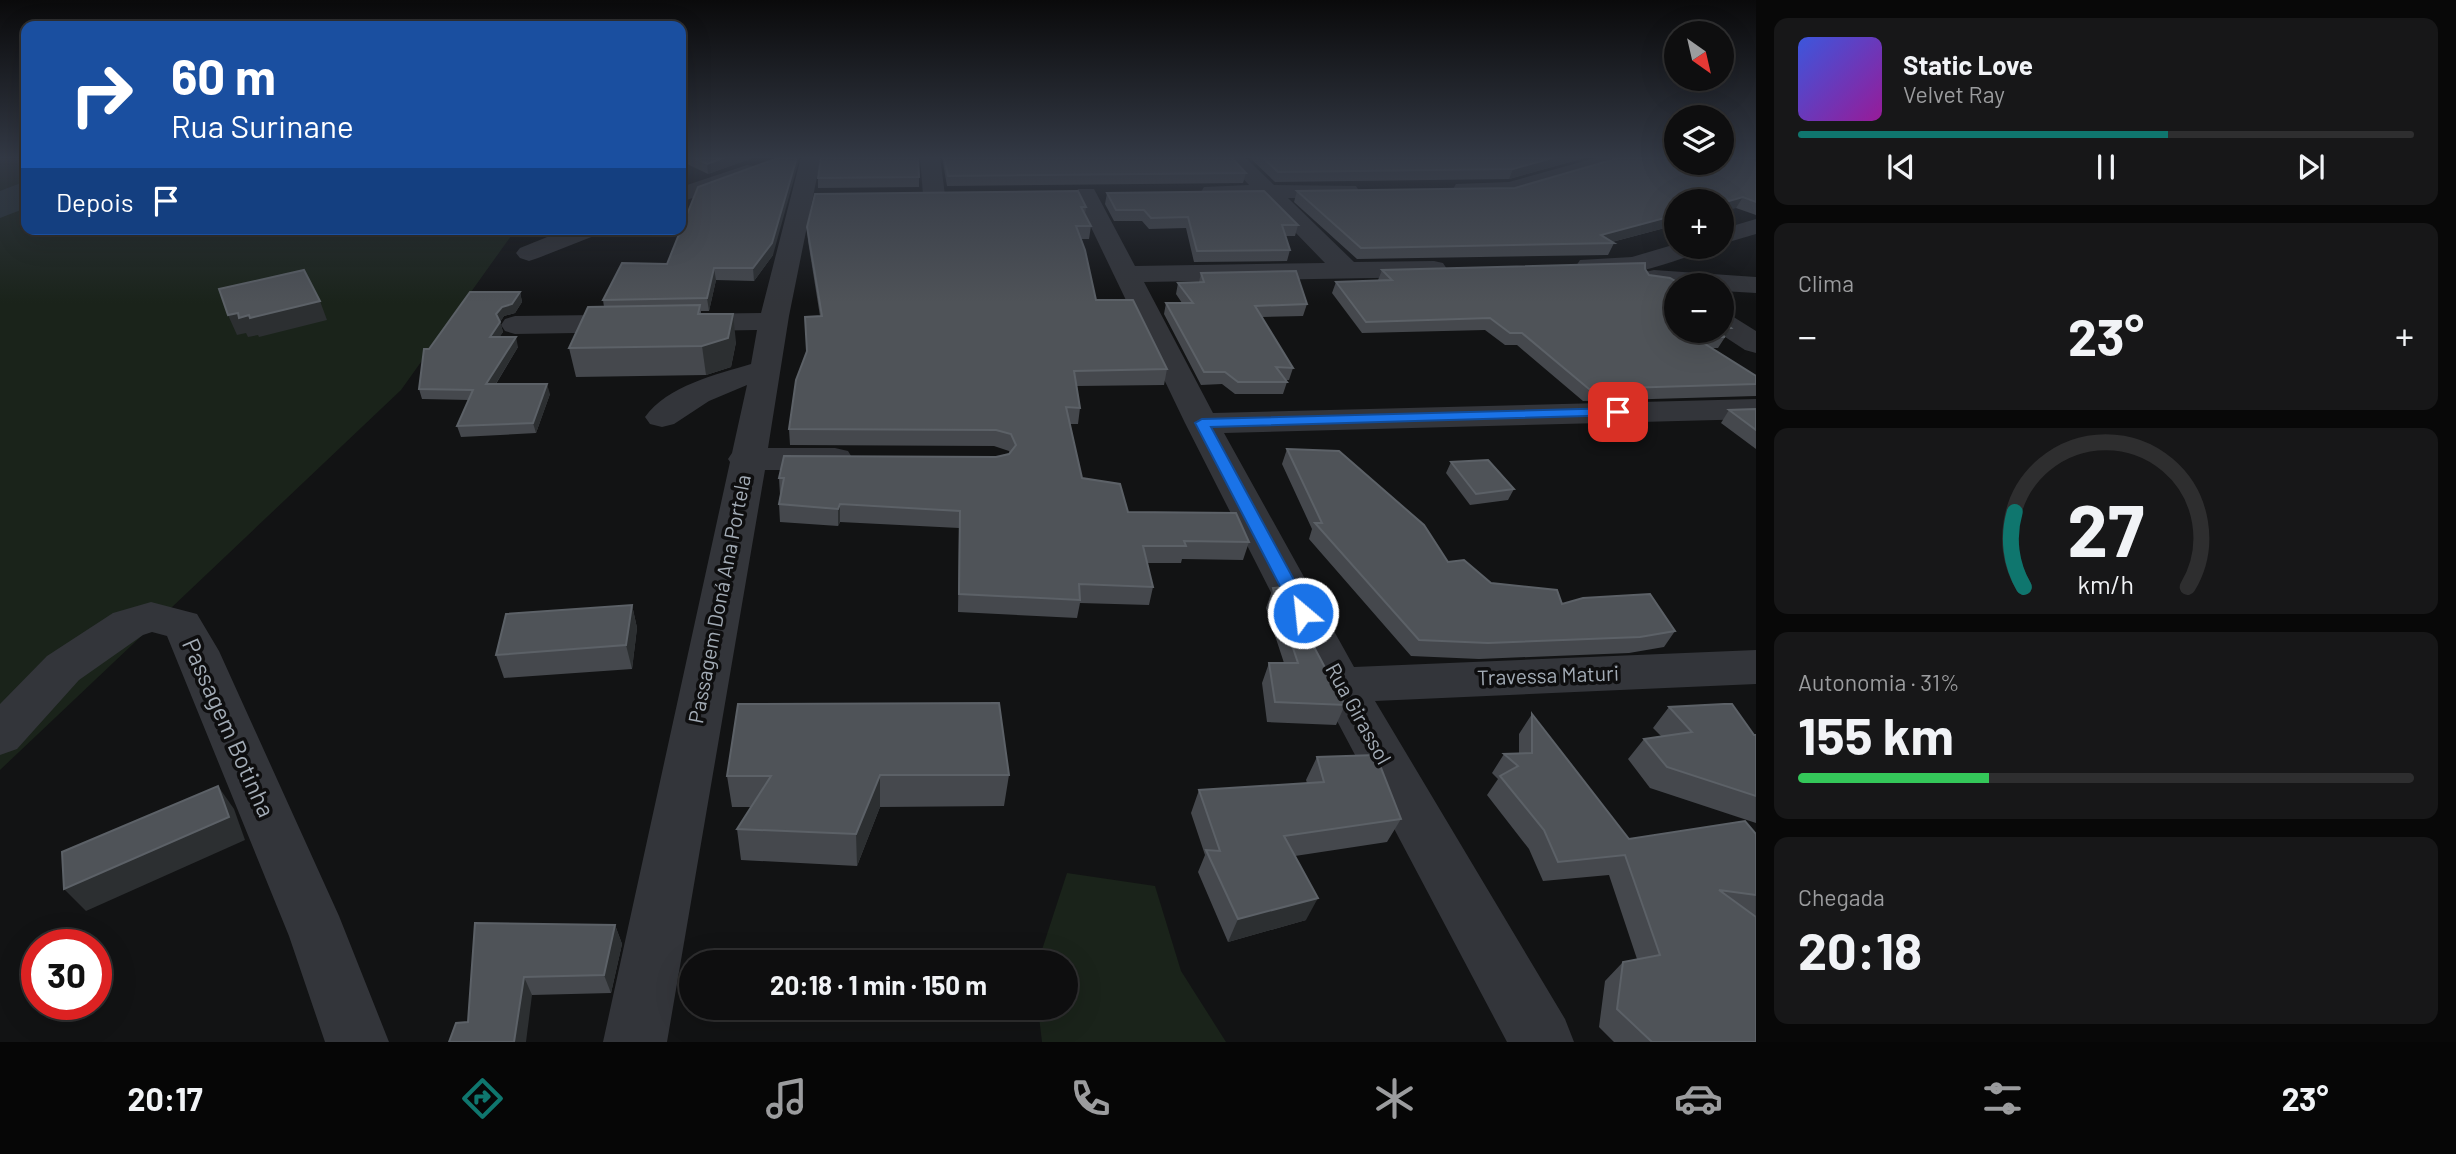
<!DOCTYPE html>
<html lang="pt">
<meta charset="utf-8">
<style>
:root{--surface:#0e0e0f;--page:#171718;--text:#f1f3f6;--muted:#9b9c9e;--line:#2e2e2f;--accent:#0f766e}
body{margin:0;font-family:Barlow,sans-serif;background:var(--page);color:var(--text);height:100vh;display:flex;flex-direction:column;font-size:26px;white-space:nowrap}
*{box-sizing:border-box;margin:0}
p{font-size:23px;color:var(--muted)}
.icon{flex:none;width:38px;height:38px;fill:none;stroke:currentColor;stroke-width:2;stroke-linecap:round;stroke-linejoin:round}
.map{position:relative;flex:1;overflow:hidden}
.panel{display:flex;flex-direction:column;gap:18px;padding:18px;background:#080808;width:700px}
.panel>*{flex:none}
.hud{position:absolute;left:21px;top:21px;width:665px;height:214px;border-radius:14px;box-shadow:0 7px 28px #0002,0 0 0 2px var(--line);background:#1a4fa0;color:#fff;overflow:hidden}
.needle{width:46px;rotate:146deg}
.buttons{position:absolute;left:1664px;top:21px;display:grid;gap:14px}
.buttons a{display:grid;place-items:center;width:70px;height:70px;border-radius:50%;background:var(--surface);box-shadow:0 7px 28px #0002,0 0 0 2px var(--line);font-size:35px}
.speed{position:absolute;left:21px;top:929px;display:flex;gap:14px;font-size:35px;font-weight:700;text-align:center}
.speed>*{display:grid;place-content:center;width:91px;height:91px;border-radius:50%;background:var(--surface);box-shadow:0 7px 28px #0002,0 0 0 2px var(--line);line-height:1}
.speed .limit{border:10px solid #d22;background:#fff;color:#111}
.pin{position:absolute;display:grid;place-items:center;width:60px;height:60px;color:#fff;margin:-30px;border-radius:14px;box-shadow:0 4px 10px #0006}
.me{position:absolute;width:77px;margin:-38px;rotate:332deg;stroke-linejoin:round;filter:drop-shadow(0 0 5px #0008)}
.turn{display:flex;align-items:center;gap:24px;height:147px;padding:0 35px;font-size:32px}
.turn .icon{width:91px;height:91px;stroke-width:2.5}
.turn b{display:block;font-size:49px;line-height:60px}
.then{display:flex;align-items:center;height:66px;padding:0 35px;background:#0003;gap:14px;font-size:26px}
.big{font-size:52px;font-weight:700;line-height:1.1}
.panel .widget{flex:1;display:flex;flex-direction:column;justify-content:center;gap:10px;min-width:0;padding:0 24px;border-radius:14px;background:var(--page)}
.panel .dial{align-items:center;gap:0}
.dial svg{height:182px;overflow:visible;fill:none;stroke:var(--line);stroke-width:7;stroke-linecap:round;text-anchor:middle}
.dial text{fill:var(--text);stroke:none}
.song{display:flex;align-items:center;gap:21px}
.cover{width:84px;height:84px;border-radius:10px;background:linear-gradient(135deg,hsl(230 70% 55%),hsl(300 70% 35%))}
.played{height:7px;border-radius:4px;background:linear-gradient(90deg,var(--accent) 60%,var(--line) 60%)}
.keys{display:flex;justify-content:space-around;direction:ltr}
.heat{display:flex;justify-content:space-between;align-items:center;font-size:38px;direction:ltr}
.charge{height:10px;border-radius:5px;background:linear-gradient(90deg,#34c759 31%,var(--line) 0)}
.trip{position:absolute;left:679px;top:950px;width:399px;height:70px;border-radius:35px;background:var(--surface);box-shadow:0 7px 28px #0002,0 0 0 2px var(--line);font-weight:700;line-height:70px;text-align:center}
.tabs{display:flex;height:112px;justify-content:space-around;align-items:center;background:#060606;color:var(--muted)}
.tabs .icon{width:49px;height:49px}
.tabs .on{color:var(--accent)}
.tabs b{font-size:32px;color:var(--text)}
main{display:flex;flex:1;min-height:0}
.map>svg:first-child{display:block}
.green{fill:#1a231a}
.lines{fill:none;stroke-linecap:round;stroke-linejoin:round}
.river{fill:#283439;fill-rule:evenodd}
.minor{fill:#33353a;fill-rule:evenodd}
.wall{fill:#45484d}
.shaded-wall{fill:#2c2f31}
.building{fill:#4f5358;stroke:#5c6167;stroke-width:2}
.route{fill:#1a73e8;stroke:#114b97;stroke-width:2}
.labels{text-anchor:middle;stroke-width:7;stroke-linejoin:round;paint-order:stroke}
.street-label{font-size:21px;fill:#a3acb6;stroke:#0e0e0f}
.near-street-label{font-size:24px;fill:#a3acb6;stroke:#0e0e0f}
</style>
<main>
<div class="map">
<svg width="1756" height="1042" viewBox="0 0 1756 1042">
<rect width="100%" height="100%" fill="#121314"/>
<g class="green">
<path d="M 0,157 L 26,157 L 26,229 L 516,229 L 401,390 L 0,770 Z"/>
<path d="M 1067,873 L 1155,886 L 1181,971 L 1226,1042 L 1042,1042 L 1038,1008 L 1066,1008 L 1066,962 L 1038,962 Z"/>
</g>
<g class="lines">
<path class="river" d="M 26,181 L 26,208 L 0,218 L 0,191 Z"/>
<g class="minor">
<path d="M 801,157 L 821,157 L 789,316 L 768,448 L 835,448 L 848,451 L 853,459 L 848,467 L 835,470 L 765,470 L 667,1042 L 603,1042 L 730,462 L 728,459 L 732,453 L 747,385 L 709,401 L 674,424 L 662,427 L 650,424 L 645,417 C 667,386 717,374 751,364 L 757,330 L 515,334 L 505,331 L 501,325 L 505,319 L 515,316 L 761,313 Z"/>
<path d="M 920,157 L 940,157 L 945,195 L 942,200 L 926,200 L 923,195 Z"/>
<path d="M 1223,157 L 1245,157 L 1274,185 L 1356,186 L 1359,191 L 1356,196 L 1348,198 L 1288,198 L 1354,262 L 1434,261 L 1443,263 L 1447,269 L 1443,275 L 1434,277 L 1144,282 L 1213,413 L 1756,399 L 1756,419 L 1224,433 L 1354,667 L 1756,650 L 1756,684 L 1375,701 L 1565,1019 L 1574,1042 L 1507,1042 L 1318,685 L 1185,423 L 1075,194 L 1078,189 L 1094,189 L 1135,266 L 1325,263 L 1262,198 L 1204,197 L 1201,192 L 1204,187 L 1249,185 Z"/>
<path d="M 1599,157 L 1634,157 L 1631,161 C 1580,176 1509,207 1456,194 L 1453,189 L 1456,184 L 1509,182 Z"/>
<path d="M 747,165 L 755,166 L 758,171 L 755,176 L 681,202 L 681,187 Z"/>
<path d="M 1756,219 L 1756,234 L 1722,244 L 1722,229 Z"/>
<path d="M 567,229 L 602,229 L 599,234 L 538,258 L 529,261 L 520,258 L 516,253 L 520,248 Z"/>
<path d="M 1676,244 L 1676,247 L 1705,247 L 1701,252 C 1662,265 1621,282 1580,272 L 1576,266 L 1580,260 L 1632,257 Z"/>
<path d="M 1654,270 L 1756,277 L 1756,293 L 1722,291 L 1722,285 L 1676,285 L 1676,288 L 1645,284 L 1641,278 L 1645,272 Z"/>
<path d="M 1722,313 L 1732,316 L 1756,331 L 1756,353 L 1745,350 L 1716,331 L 1722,331 Z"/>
<path d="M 151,602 L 197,614 L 219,651 L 339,916 L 389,1042 L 325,1042 L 289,936 L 167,636 L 152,632 L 143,635 L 79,680 L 17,749 L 0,755 L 0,704 L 47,656 L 113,613 Z"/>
</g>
</g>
<g class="wall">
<path d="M 681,157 L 755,157 L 708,174 L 681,161 Z"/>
<path d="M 942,157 L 1231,157 L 1246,173 L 1243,183 L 947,186 Z"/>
<path d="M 1249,157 L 1588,157 L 1509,179 L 1275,182 Z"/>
<path d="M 1756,157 L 1756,215 L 1736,208 L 1676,201 L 1676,225 L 1612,242 L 1614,243 L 1608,255 L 1357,259 L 1294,202 L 1297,191 L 1515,188 Z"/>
<path d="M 919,177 L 919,187 L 818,188 L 818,178 Z"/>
<path d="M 1107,193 L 1298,225 L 1295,236 L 1285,236 L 1290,250 L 1287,261 L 1194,262 L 1186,228 L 1149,229 L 1142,221 L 1114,221 L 1105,204 Z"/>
<path d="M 1086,207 L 1085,215 L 1091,226 L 1089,239 L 1081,239 L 1096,300 L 1167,369 L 1164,385 L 1077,386 L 1080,408 L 1078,424 L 1070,424 L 1082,478 L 1128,512 L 1249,542 L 1243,560 L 1182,559 L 1181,563 L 1147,563 L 1153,587 L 1149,605 L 1080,603 L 1077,618 L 958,612 L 959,528 L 840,522 L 838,526 L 780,522 L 779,504 L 780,495 L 779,478 L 996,457 L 1010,453 L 1009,451 L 994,446 L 790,445 L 789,429 L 820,316 L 808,241 L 807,227 Z"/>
<path d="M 773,255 L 754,281 L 716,280 L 709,311 L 701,311 L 701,314 L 736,342 L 731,367 L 706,375 L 576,377 L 569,348 L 604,307 L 603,300 L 667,264 Z"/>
<path d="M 1645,269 L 1649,275 L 1722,331 L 1722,309 L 1726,317 L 1723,322 L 1731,328 L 1718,348 L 1712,348 L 1756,376 L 1756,396 L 1583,401 L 1517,345 L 1505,345 L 1485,330 L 1362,333 L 1332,293 L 1336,282 L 1378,280 L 1382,270 Z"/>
<path d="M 1201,273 L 1307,304 L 1303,316 L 1262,317 L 1293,368 L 1289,380 L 1285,380 L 1287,382 L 1283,394 L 1235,394 L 1222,384 L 1201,385 L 1164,314 L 1166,303 L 1182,303 L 1176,294 L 1178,283 L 1199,282 Z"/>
<path d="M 520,292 L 522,302 L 515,313 L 504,316 L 500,322 L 503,332 L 499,337 L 518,347 L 496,384 L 550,394 L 536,433 L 461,437 L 457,426 L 469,400 L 422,399 L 419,389 L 429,349 Z"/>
<path d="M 1756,409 L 1756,449 L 1721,423 L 1729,410 Z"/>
<path d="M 1287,449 L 1448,562 L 1491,583 L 1562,604 L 1675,631 L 1664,647 L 1629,653 L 1479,659 L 1411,656 L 1309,539 L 1312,529 L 1282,464 Z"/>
<path d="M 1451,462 L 1514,489 L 1508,500 L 1470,505 L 1446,473 Z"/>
<path d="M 1273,588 L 1345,705 L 1336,725 L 1267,722 L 1262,683 L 1269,663 L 1284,663 L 1266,608 Z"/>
<path d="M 632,605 L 637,628 L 632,669 L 504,678 L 496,655 Z"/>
<path d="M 1669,707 L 1756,735 L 1756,823 L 1650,788 L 1628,759 L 1644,739 L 1661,736 L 1653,728 Z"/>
<path d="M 1532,714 L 1629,839 L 1756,834 L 1756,1042 L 1614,1042 L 1599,1027 L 1605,981 L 1623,962 L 1637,959 L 1609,875 L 1543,881 L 1529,849 L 1487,795 L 1498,779 L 1492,773 L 1504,754 L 1519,753 L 1519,734 Z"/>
<path d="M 1317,757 L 1401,819 L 1387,842 L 1295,856 L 1306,920 L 1228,942 L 1198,872 L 1205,855 L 1191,813 L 1199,790 L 1307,783 L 1306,780 Z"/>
<path d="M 1009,775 L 1004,806 L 880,807 L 857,866 L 741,860 L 737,829 L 751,807 L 732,807 L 727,776 Z"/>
<path d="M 475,923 L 615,925 L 622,944 L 611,993 L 532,995 L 468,1022 Z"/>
</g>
<g class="shaded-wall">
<path d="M 726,157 L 755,157 L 708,174 L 707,164 Z"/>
<path d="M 797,157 L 800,157 L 773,255 L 754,281 L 753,268 Z"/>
<path d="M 1555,157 L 1588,157 L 1509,179 L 1513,169 Z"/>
<path d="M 1743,197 L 1736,208 L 1722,212 L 1722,203 Z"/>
<path d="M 1676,215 L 1676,225 L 1608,243 L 1601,235 Z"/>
<path d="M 714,268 L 716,280 L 709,311 L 707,298 Z"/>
<path d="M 520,292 L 522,302 L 515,313 L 504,316 L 500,322 L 503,332 L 493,347 L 490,337 L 496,314 L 502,307 Z"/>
<path d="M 320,301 L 327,320 L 259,337 L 258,335 L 248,337 L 246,333 L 237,335 L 228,315 L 238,313 L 249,315 Z"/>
<path d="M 733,314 L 736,342 L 731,367 L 706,375 L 702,346 Z"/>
<path d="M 1731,328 L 1724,339 L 1725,337 L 1713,331 L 1722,331 L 1722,329 Z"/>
<path d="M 516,337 L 518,347 L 489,395 L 486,384 Z"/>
<path d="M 547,384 L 550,394 L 536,433 L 533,423 Z"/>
<path d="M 840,504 L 840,522 L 838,526 L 838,509 Z"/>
<path d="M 632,605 L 637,628 L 632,669 L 626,645 Z"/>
<path d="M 880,775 L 880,807 L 857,866 L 856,834 Z"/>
<path d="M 218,786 L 234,809 L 245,840 L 86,911 L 64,889 Z"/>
<path d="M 1318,898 L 1306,920 L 1228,942 L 1238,919 Z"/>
<path d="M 615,925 L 622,944 L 611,993 L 604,975 Z"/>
<path d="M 524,977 L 532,995 L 526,1042 L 514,1042 Z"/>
</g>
<g class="building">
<path d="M 693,157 L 726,157 L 707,164 Z"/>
<path d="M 781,157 L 797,157 L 772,243 L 753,268 L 714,268 L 707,298 L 603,300 L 622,263 L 667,264 L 698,187 Z"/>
<path d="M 821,157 L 918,157 L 919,177 L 818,178 Z"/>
<path d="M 944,157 L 1231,157 L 1246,173 L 948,176 Z"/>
<path d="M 1262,157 L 1555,157 L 1513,169 L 1278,172 Z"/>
<path d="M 1622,157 L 1676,157 L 1676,163 L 1722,163 L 1722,157 L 1756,157 L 1756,202 L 1743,197 L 1722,203 L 1722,201 L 1676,201 L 1676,215 L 1601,235 L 1614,243 L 1361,248 L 1297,191 L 1515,188 Z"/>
<path d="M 1078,191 L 1086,207 L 1081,207 L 1091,226 L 1076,226 L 1085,250 L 1096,300 L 1133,300 L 1167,369 L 1074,371 L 1080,408 L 1066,407 L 1082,478 L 1120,484 L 1128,512 L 1236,513 L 1249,542 L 1184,541 L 1186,546 L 1143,546 L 1153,587 L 1079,584 L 1080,600 L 959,594 L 960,511 L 840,504 L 838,509 L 779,504 L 784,478 L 779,478 L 784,456 L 996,457 L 1009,454 L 1016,445 L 1011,434 L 996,430 L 789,429 L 796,380 L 807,351 L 805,317 L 822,316 L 807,227 L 815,194 Z"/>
<path d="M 1264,191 L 1298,225 L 1282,225 L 1290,250 L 1197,251 L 1188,217 L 1151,218 L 1144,210 L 1116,210 L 1107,193 Z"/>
<path d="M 1645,263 L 1645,269 L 1649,275 L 1670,278 L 1682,285 L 1676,285 L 1676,331 L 1714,331 L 1725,337 L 1694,337 L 1756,376 L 1756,384 L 1589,389 L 1522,333 L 1510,333 L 1490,318 L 1366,322 L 1336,282 L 1392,280 L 1382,270 Z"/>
<path d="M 304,270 L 320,301 L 250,318 L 249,315 L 239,318 L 238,313 L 228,315 L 219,289 Z"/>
<path d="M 1296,271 L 1307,304 L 1255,306 L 1293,368 L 1276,367 L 1287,382 L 1238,382 L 1225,372 L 1204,372 L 1166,303 L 1193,303 L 1178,283 L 1204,282 L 1201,273 Z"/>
<path d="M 470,292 L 520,292 L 512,304 L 502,307 L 496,314 L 500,322 L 490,337 L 516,337 L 486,384 L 547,384 L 533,423 L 457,426 L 473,390 L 419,389 L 424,349 L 429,349 Z"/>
<path d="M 700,305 L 698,314 L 733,314 L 728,338 L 702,346 L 569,348 L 588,307 Z"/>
<path d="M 1722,309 L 1726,312 L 1726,317 L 1722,317 Z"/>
<path d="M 1722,321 L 1731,328 L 1722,329 Z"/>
<path d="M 1756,409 L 1756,430 L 1729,410 Z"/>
<path d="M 1287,449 L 1339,451 L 1424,525 L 1448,562 L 1464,560 L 1491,583 L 1557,590 L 1562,604 L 1583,598 L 1650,594 L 1675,631 L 1640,637 L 1488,643 L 1419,640 L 1315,523 L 1322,523 Z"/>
<path d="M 1488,460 L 1514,489 L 1476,494 L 1451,462 Z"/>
<path d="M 1282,587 L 1345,705 L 1275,702 L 1269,663 L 1298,663 L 1273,588 Z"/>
<path d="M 632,605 L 626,645 L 496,655 L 506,614 Z"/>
<path d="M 999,703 L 1009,775 L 880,775 L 856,834 L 737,829 L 771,776 L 727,776 L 738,704 Z"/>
<path d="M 1724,704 L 1732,704 L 1754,735 L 1756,735 L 1756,796 L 1667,767 L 1644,739 L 1692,732 L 1669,707 Z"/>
<path d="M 1532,714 L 1629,839 L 1745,821 L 1756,834 L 1756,895 L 1719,890 L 1756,917 L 1756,1042 L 1652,1042 L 1617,1009 L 1623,962 L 1660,955 L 1625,855 L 1558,862 L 1544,830 L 1500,776 L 1518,766 L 1504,754 L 1532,753 Z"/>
<path d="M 1376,755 L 1401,819 L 1284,836 L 1318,898 L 1238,919 L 1206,850 L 1220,851 L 1199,790 L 1324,782 L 1317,757 Z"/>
<path d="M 218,786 L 229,817 L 64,889 L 62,852 Z"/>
<path d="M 475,923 L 615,925 L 604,975 L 524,977 L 514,1042 L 449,1042 L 456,1023 L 468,1022 Z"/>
</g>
<linearGradient id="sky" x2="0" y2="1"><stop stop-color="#0a0a0b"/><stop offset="0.52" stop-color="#333945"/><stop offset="1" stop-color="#333945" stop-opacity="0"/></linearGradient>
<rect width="1756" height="303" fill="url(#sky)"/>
<path class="route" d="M 1618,408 L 1624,412 L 1622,415 L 1211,427 L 1312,613 L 1309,618 L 1297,618 L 1294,613 L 1195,423 L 1202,419 Z"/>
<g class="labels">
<g class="street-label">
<text transform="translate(720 599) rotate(-79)" y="7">Passagem Doná Ana Portela</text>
<text transform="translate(1548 676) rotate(-2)" y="7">Travessa Maturi</text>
<text transform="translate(1358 714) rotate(61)" y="7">Rua Girassol</text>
</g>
<g class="near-street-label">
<text transform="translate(228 728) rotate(66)" y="8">Passagem Botinha</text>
</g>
</g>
</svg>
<div class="buttons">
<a><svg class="needle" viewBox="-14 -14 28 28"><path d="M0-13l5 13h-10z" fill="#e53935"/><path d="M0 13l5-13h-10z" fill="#9b9c9e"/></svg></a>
<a><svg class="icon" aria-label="layers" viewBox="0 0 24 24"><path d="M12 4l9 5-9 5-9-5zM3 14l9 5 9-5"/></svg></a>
<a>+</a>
<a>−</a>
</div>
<div class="speed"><div class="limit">30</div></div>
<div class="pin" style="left:1618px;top:412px;background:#d93025"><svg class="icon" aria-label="arrive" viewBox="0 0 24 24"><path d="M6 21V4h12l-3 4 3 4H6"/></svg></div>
<svg class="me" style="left:1303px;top:613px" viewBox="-20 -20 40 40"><circle r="17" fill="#1a73e8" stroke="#fff" stroke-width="3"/><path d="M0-11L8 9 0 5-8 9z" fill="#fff"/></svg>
<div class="trip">20:18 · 1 min · 150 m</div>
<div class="hud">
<div class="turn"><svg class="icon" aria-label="right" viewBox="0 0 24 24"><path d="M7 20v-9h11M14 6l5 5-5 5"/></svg><div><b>60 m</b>Rua Surinane</div></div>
<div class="then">Depois<svg class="icon" aria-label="arrive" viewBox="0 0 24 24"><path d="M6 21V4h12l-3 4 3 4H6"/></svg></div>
</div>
</div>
<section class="panel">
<div class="widget">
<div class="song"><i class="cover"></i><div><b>Static Love</b><p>Velvet Ray</p></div></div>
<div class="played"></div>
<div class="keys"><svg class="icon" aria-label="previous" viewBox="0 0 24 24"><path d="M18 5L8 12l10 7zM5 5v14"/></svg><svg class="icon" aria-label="pause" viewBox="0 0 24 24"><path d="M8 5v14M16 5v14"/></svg><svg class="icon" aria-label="next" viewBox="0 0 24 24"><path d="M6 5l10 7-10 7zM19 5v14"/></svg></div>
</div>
<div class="widget"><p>Clima</p>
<div class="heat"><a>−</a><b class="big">23°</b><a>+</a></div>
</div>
<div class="widget dial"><svg viewBox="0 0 100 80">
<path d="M14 69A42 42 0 1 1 86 69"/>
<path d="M14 69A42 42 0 0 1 10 36" stroke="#0f766e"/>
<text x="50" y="56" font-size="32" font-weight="700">27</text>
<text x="50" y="72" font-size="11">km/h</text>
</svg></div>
<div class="widget"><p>Autonomia · 31%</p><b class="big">155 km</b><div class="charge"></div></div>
<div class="widget"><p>Chegada</p><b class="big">20:18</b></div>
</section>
</main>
<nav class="tabs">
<b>20:17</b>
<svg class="icon on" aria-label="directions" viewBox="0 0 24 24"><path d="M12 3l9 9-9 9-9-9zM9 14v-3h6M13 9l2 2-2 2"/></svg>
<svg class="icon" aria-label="music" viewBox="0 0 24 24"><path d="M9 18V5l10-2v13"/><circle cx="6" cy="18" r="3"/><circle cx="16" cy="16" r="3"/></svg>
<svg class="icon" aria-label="phone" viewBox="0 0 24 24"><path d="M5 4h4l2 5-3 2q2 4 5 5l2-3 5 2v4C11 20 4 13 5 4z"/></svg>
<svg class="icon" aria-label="climate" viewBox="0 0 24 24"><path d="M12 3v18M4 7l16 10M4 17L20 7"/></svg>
<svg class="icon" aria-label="car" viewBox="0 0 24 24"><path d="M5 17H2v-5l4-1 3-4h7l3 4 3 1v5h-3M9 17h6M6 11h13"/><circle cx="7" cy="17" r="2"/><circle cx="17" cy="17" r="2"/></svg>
<svg class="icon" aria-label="filters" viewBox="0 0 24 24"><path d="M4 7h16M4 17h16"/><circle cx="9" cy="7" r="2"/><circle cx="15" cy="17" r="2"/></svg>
<b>23°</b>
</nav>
